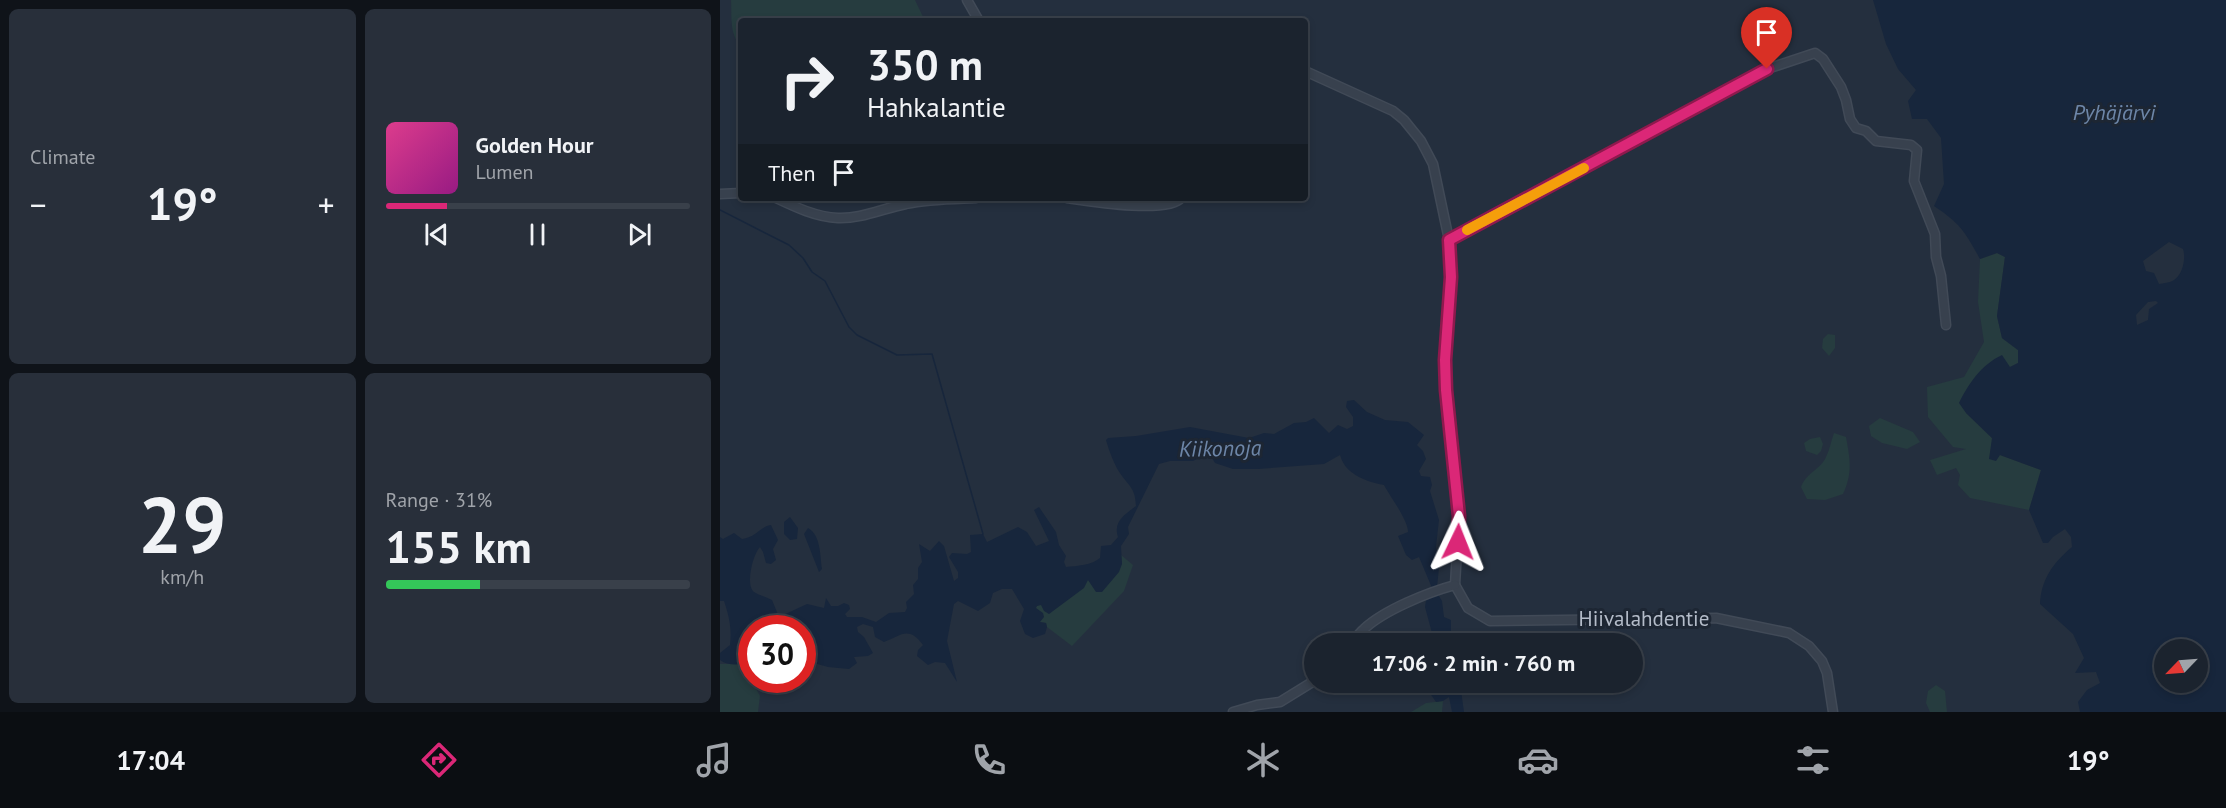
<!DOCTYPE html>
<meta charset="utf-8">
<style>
:root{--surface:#1b232e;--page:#282f3a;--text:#f1f3f6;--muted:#a0a4aa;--line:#39404a;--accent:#db2777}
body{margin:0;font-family:"PT Sans",sans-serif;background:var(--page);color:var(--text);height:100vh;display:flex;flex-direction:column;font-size:22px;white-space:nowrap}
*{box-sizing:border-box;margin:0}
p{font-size:20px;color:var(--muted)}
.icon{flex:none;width:33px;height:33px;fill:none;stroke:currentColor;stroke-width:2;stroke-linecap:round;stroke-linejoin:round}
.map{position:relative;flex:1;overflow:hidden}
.side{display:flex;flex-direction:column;gap:9px;padding:9px;background:#0f1319;width:720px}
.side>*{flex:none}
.guide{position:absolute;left:18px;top:18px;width:570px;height:183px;border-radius:6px;box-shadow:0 3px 9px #0003,0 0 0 2px var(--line);background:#1b232e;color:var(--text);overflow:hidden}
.needle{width:39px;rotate:245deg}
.controls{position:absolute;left:1434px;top:639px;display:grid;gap:12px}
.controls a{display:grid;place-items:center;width:54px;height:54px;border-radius:50%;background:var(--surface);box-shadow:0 3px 9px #0003,0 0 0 2px var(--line);font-size:30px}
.speed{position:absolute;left:18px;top:615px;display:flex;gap:12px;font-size:30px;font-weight:700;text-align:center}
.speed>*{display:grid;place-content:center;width:78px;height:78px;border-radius:50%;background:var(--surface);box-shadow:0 3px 9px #0003,0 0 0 2px var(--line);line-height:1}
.speed .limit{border:9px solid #d22;background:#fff;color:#111}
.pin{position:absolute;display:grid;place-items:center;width:51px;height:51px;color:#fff;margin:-62px -26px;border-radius:50% 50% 50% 0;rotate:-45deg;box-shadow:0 0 6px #0007}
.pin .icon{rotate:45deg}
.me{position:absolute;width:66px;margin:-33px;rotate:2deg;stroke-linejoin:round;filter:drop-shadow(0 0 4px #0008)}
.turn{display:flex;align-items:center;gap:21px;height:126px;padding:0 30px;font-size:27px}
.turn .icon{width:78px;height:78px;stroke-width:2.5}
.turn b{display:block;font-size:42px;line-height:51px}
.then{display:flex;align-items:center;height:57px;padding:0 30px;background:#0003;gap:12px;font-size:22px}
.big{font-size:45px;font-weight:800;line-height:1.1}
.side .tile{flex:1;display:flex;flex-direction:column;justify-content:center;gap:9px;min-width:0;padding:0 21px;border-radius:9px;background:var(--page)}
.side .dial{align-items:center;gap:0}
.dial b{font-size:78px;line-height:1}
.song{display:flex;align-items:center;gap:18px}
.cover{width:72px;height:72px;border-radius:9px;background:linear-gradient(135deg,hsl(330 70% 55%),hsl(310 70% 35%))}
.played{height:6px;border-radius:3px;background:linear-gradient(90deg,var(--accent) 20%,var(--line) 20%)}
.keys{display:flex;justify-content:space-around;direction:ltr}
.heat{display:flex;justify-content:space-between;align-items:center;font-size:33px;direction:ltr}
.charge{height:9px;border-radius:4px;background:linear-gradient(90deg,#34c759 31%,var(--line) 0)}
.side .tiles{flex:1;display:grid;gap:9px;grid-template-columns:repeat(2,1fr)}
.trip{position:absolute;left:584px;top:633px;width:339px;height:60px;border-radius:30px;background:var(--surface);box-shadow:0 3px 9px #0003,0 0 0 2px var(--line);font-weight:800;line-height:60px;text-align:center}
.menu{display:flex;height:96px;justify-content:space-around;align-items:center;background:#0b0e12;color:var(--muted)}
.menu .icon{width:42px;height:42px}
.menu .on{color:var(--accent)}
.menu b{font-size:27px;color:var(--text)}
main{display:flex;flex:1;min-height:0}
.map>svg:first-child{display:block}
.green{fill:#263c3f}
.water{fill:#17263c;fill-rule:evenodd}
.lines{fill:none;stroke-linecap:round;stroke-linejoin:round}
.stream{stroke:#17263c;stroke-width:1.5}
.minor-casing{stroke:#414a57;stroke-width:11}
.minor{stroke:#38414e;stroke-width:8}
.route-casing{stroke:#8e194d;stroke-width:15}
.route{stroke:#db2777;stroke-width:10}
.slow{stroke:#f59e0b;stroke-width:10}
.labels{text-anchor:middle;stroke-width:6;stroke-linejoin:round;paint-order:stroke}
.street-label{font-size:21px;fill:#b4bcc9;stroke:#1d2633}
.water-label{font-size:22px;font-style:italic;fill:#6d86a8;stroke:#1d2633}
</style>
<main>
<section class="side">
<div class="tiles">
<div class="tile"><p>Climate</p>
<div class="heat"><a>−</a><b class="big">19°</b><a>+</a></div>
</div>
<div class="tile">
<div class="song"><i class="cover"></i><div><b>Golden Hour</b><p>Lumen</p></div></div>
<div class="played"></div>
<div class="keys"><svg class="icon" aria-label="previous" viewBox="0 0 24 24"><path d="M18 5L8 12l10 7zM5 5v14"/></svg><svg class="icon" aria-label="pause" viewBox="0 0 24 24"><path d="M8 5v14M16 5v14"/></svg><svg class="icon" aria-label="next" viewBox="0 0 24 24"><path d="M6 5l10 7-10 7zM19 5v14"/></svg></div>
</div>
<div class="tile dial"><b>29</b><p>km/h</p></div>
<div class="tile"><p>Range · 31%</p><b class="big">155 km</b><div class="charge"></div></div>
</div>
</section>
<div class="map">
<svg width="1506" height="712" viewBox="0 0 1506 712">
<rect width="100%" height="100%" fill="#242f3e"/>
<g class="green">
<path d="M 11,0 L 195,0 L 205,21 L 21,21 L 21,46 C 9,34 12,16 11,0 Z"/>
<path d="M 1277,253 L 1285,257 L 1277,316 L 1282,338 L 1298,350 L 1298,363 L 1290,367 L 1246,413 L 1272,438 L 1280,455 L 1321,470 L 1309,510 L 1250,498 L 1238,485 L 1240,475 L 1236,468 L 1217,475 L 1210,460 L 1246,449 L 1233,447 L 1208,417 L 1207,387 L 1244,377 L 1264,342 L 1258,302 L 1260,259 Z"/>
<path d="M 1108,334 L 1115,335 L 1115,348 L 1109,356 L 1102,348 L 1103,339 Z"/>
<path d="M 1160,418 L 1193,432 L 1200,442 L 1187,449 L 1162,443 L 1151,436 L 1149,426 Z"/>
<path d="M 1114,433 L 1126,437 C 1130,459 1133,473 1123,494 L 1105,500 L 1087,499 L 1081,487 C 1086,473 1101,469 1106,457 C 1110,449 1111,441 1114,433 Z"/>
<path d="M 1100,437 L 1103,444 L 1101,451 L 1097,455 L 1086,451 L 1084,443 L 1090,439 Z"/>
<path d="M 401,555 L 413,565 L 404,591 L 352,646 L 327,627 L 326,623 L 319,622 L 315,608 L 317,606 L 368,580 L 370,582 L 402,564 Z"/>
<path d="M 0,664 L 23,664 L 40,696 L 38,712 L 0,712 Z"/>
<path d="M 1216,685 L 1225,691 L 1227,712 L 1210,712 L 1206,703 L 1208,691 Z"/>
<path d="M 723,701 L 722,712 L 691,712 L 706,703 Z"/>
</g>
<g class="water">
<path d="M 1153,0 L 1506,0 L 1506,712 L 1360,712 L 1358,702 L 1367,690 L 1380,683 L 1376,672 L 1355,673 L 1364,658 L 1353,634 L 1320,604 C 1321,579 1334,562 1352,547 L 1351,537 L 1345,529 L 1333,537 L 1328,543 L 1323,543 L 1309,510 L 1321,470 L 1280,455 L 1276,461 L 1269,459 L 1272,438 L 1246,413 L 1239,403 C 1249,383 1261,365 1282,355 L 1290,367 L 1298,363 L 1298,350 L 1282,338 L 1277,316 L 1285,257 L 1277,253 L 1260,259 C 1245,232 1241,224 1214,206 L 1224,184 L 1221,138 L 1207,119 L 1192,119 L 1188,101 L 1196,90 L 1178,69 L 1166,44 ZM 1449,242 L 1463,249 C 1466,258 1463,274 1454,280 C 1450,283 1443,283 1439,284 L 1434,273 L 1426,271 L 1423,261 ZM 1436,301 L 1438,303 L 1429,309 L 1428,320 L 1417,325 L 1416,315 L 1428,302 ZM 1444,650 L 1478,650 L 1478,682 L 1444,682 Z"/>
<path d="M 634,400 L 647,412 L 665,420 L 688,422 L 704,435 L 697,445 L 703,451 L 706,459 L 699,471 L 701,476 L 710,477 L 712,485 L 710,491 L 719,520 L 716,547 L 719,568 L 717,587 L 719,596 L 722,601 L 724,617 L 731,620 L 731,643 L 702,643 L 702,639 L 712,633 L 705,607 L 706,600 L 712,597 L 712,588 L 699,557 L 692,560 L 686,555 L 678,536 L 688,532 C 688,520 671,498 664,485 C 651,483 631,476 624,464 C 622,461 621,458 620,455 L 604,464 L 538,469 L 513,469 L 495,463 L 489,453 L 473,461 L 450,461 L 439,464 L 408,527 L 409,534 L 401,546 L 402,564 L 399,572 L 382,592 L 376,592 L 368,580 L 364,588 L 329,614 L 324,611 L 321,605 L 317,606 L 316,608 L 323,613 L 324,617 L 320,622 L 326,623 L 327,627 L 325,634 L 313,638 L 305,634 L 300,621 L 304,609 L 292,589 L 282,589 L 273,593 L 270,603 L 258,611 L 238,601 L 234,604 L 227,641 L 237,682 L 225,663 L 215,662 L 208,665 L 197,656 L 198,650 L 203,645 C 188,625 181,636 164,642 L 155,637 L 153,627 L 143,624 L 137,627 L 138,632 L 144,637 L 153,653 L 148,656 L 134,657 L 137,663 L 129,669 L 108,667 L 83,660 L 82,628 L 32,628 L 31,663 C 21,664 9,667 0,660 L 0,653 L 10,645 C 12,628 9,616 4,601 L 0,601 L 0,537 L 3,539 L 14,533 L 22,539 C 37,537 41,526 51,525 L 58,540 L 53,549 L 56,560 L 51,564 L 46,563 L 43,552 L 40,547 C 33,554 25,585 34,592 C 39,595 46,597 52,600 L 59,617 L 87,604 L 104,608 L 106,598 L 111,606 L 118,606 L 124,603 L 129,605 L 130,609 L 125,614 L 127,617 L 142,617 L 156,622 L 169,613 L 185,612 L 187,608 L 186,602 L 194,594 L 193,585 L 198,579 L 198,568 L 202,562 L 199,544 L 210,551 L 219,541 L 224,546 L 234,581 L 238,578 L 238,572 L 229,557 L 232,553 L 247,554 L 251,552 L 250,535 L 263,534 L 267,542 L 298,527 L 307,532 L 316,546 L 329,541 L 314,510 L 319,507 L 336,532 L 339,545 L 346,556 L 344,562 L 346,567 C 357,566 372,565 380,558 L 381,546 L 391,545 L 398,537 C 393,522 404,515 416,506 C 415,489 411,488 402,476 C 395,467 389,451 386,440 L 388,438 L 416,436 L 470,427 L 529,438 L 544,433 L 554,434 L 574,423 L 586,422 L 594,418 L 609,433 L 618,425 L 627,429 L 633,426 L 633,417 L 626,407 L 627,401 Z"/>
<path d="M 70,517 L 78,528 L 77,539 L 70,540 L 64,534 L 64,522 Z"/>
<path d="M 88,528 C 101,535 100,556 102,569 L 99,572 L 84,534 Z"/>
<path d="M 703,683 L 740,683 L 744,712 L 732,712 L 729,697 L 723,701 L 716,702 Z"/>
</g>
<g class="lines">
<path class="stream" d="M 0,210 L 69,245 L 83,258 L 92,272 L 105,281 L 129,327 L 137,335 L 177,355 L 212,354 L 263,534"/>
<g class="minor-casing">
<g id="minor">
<path d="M 247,0 L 259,21"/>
<path d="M 585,71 L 673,111 L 684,120 L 701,141 L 713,164 L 729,240 L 731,277 L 725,360 L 726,390 L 739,516 L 735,585"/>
<path d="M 0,194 L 21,193"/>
<path d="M 56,198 C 75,207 96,217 118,218 C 141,219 164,208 186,204 C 209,199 233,199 256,198"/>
<path d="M 347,198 C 368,201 448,214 461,198"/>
<path d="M 729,240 L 1047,69 L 1095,53 L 1103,59 L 1121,87 L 1126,100 L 1130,119 L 1136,128 L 1146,131 L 1156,141 L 1191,145 L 1197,150 L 1194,181 L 1215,234 L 1216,257 L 1221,276 L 1226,325"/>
<path d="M 735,585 L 748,608 L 770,621 L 996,618 L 1069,633 L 1089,646 L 1102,661 L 1107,673 L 1113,712"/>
<path d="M 631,644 C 635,639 639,633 644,629 C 664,610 709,592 735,585"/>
<path d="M 513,712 L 537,705 L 560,702 L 594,681"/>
</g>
</g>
<use href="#minor" class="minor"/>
</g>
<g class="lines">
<g class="route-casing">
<path id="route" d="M 738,542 L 739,516 L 726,390 L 725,360 L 731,277 L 729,240 L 1047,69"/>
</g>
<use href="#route" class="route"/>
<path class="slow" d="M 747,230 L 864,168"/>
</g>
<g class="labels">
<g class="street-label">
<text x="924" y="626">Hiivalahdentie</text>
</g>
<g class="water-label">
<text x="1394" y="120">Pyhäjärvi</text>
<text transform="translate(500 448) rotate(-1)" y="8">Kiikonoja</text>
</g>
</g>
</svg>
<div class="controls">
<a><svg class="needle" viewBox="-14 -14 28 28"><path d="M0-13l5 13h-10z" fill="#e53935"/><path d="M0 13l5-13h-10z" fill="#a0a4aa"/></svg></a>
</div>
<div class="speed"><div class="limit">30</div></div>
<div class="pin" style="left:1047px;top:69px;background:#d93025"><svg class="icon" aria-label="arrive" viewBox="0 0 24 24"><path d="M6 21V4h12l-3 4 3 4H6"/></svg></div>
<svg class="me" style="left:738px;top:542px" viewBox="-20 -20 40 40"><path d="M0-17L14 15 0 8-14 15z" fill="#db2777" stroke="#fff" stroke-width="4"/></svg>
<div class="trip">17:06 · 2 min · 760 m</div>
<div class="guide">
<div class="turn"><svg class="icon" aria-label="right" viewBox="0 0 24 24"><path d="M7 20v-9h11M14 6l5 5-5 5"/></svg><div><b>350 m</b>Hahkalantie</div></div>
<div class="then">Then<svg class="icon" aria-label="arrive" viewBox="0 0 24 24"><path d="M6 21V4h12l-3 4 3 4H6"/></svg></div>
</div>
</div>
</main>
<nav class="menu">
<b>17:04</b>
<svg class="icon on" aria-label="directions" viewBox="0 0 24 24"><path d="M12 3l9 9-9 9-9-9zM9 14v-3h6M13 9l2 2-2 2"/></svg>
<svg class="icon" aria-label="music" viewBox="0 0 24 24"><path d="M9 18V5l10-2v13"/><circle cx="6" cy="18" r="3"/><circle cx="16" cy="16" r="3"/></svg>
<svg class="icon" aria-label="phone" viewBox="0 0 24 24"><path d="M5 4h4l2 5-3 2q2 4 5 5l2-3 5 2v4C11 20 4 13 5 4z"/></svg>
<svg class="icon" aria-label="climate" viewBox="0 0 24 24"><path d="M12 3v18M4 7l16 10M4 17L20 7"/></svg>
<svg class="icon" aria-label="car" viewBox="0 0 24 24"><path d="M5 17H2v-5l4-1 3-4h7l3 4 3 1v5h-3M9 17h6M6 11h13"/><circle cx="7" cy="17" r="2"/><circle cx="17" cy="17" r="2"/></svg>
<svg class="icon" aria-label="filters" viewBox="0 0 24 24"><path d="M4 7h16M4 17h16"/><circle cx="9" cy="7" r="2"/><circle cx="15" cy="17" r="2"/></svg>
<b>19°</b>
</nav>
